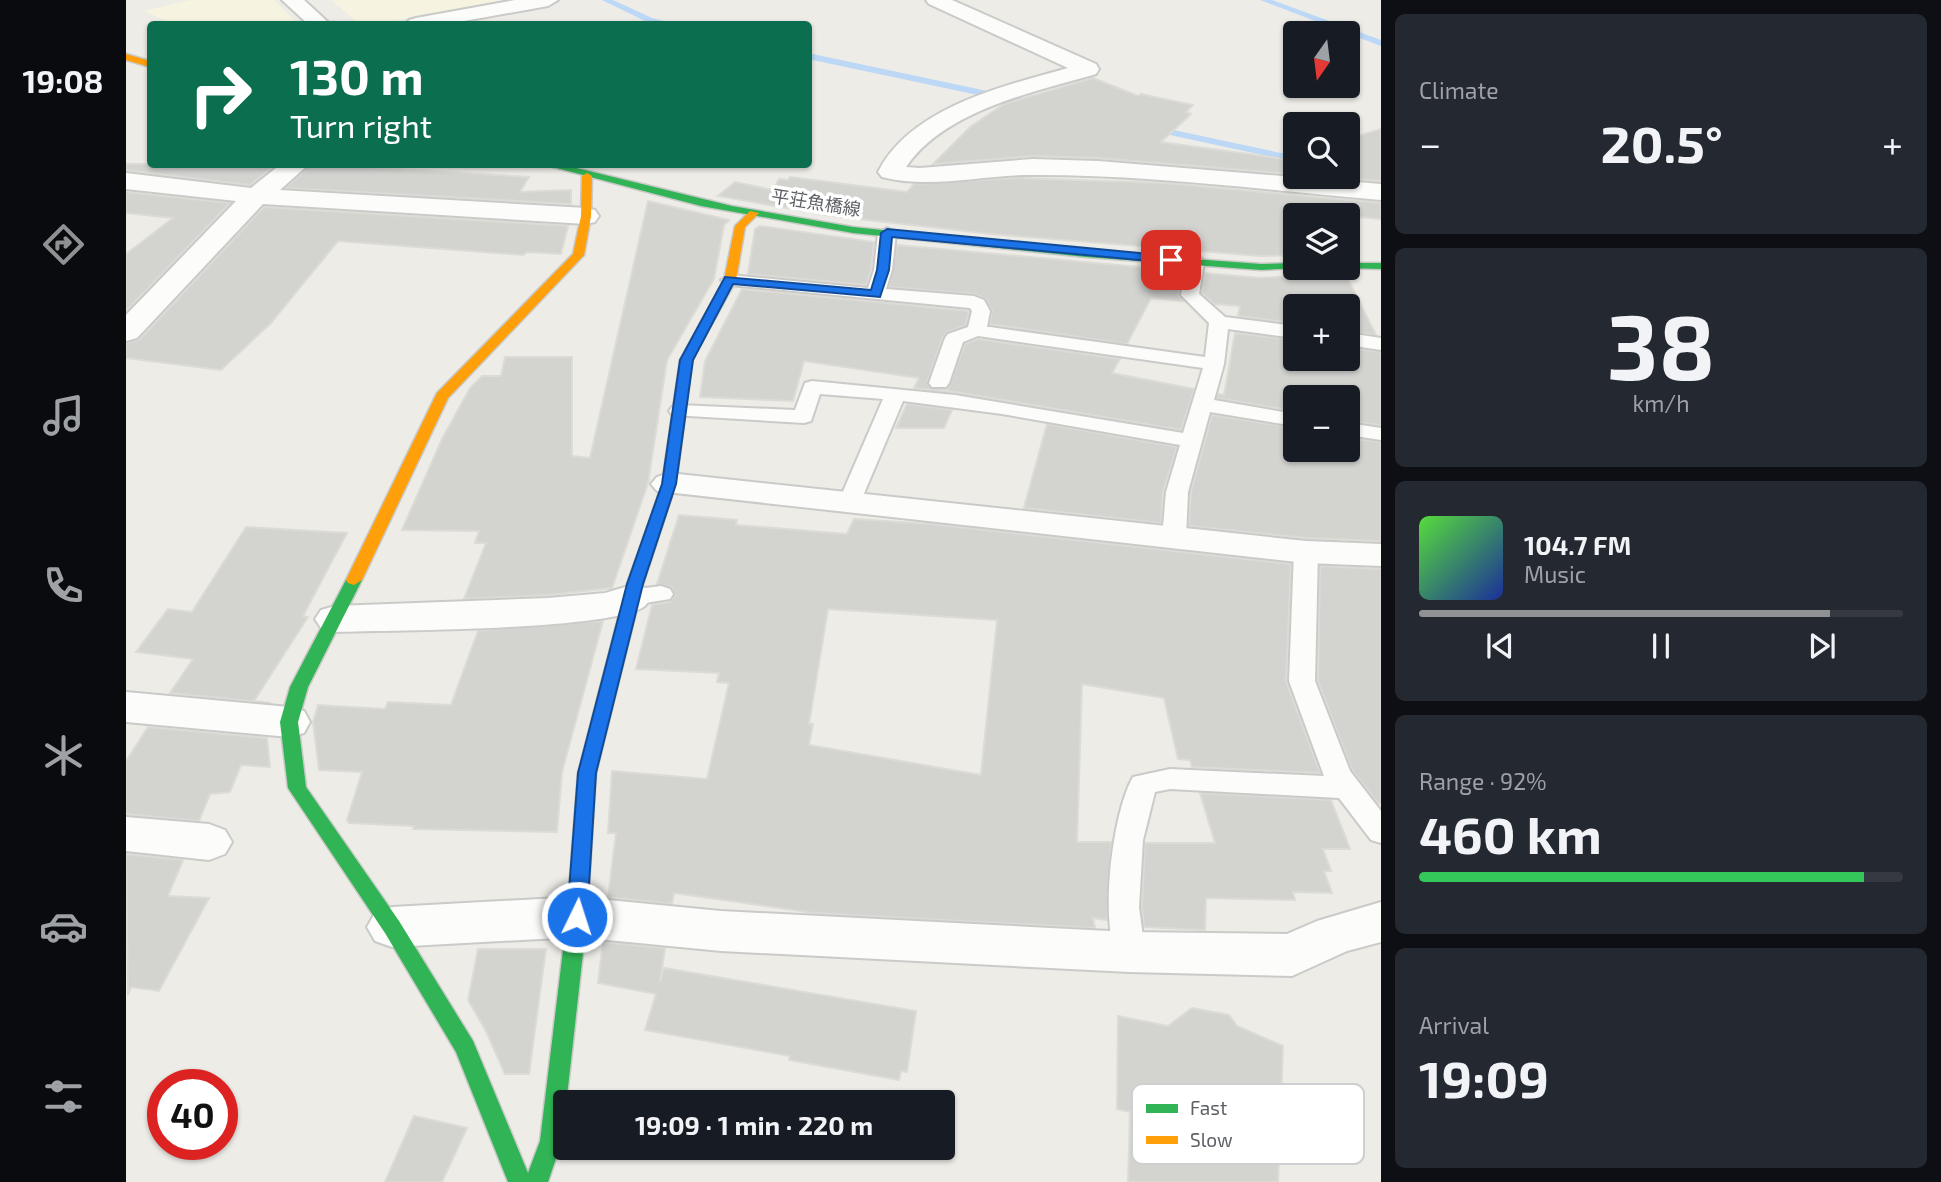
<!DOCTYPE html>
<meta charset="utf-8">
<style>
:root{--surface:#171b24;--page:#242831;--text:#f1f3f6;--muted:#9ea1a6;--line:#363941;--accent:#8f9192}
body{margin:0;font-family:"Exo 2","Noto Sans JP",sans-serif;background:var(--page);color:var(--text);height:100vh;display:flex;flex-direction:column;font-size:26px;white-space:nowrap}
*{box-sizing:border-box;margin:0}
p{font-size:23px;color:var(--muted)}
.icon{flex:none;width:38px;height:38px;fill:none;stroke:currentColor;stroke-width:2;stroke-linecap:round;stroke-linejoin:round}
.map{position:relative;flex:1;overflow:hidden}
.details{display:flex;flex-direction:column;gap:14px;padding:14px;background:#0d0f14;width:560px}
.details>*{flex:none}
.hud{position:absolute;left:21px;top:21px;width:665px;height:147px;border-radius:7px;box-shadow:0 2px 5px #0004;background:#0b6e4f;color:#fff;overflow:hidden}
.needle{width:46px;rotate:194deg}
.buttons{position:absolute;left:1157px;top:21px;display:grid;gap:14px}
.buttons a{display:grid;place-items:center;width:77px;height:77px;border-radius:7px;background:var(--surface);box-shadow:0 2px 5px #0004;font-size:35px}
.speed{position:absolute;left:21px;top:1069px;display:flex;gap:14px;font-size:35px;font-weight:700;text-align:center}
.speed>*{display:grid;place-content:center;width:91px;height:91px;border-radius:50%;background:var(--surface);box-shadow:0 2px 5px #0004;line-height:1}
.speed .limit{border:10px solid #d22;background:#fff;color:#111}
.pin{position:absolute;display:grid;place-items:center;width:60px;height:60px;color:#fff;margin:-30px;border-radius:14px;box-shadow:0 4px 10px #0006}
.me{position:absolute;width:77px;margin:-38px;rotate:4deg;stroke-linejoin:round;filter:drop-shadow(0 0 5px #0008)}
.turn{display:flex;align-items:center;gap:24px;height:147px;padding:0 28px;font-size:32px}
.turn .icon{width:91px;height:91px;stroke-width:2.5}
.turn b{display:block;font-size:49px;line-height:60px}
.big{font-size:52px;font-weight:700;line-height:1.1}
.details .tile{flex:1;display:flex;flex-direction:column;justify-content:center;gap:10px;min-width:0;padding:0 24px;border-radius:10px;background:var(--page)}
.details .dial{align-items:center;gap:0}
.dial b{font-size:91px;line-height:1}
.song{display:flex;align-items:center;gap:21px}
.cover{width:84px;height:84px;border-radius:10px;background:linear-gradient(135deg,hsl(110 70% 55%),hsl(230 70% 35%))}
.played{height:7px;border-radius:4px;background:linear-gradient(90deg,var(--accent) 85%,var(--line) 85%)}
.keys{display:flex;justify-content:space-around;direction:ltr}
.heat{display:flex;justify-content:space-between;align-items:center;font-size:38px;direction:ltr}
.charge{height:10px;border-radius:5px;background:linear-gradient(90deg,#34c759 92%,var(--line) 0)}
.trip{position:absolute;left:427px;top:1090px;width:402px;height:70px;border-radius:7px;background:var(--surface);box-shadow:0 2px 5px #0004;font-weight:700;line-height:70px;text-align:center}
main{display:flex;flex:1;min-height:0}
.dock{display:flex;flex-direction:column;width:126px;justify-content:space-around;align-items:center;background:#090b0e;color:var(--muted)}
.dock .icon{width:49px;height:49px}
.dock .active{color:var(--accent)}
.dock b{font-size:32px;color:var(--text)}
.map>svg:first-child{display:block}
.commercial{fill:#f6f3e1}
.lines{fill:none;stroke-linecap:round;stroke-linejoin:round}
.stream{fill:#bcd8f6;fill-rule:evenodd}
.building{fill:#d3d3d0;stroke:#dcdbd6;stroke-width:2;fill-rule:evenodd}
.lane-casing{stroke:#cacac9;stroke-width:4}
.street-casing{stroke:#cacac9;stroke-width:4}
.fast-casing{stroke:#c9c9c7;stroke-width:3}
.slow-casing{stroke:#c9c9c7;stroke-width:3}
.lane{fill:#fcfcfb;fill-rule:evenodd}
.street{fill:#fcfcfb;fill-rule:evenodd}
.fast{fill:#30b455;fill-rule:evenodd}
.slow{fill:#ff9f0a;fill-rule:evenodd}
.route{fill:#1a73e8;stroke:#114b97;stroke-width:2}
.labels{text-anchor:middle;stroke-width:7;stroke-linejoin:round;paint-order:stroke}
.far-street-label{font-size:18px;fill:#5d6065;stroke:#fff}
.key{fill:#fff;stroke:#cecfd1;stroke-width:2}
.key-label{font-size:19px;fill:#5d6065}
</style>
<main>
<nav class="dock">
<b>19:08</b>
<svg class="icon active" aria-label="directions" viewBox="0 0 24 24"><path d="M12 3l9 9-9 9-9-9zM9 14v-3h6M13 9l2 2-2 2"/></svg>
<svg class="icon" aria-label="music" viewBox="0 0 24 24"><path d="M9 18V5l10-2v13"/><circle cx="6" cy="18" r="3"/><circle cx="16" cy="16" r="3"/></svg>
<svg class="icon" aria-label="phone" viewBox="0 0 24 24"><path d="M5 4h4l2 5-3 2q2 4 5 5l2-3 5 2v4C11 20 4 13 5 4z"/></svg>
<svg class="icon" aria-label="climate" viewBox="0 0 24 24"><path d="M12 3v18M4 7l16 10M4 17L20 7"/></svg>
<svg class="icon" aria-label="car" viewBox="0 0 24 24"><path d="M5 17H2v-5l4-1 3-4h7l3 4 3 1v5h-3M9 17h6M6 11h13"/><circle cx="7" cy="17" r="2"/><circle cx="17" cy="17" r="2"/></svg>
<svg class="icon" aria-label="filters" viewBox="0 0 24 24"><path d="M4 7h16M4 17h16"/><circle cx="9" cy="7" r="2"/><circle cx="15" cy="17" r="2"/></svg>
</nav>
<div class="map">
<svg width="1255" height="1182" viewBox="0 0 1255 1182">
<rect width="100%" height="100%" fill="#edece7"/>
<g class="commercial">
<path d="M 64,0 L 148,0 L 172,24 L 64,24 L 38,20 L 17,11 Z"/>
<path d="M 205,0 L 384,0 L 251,24 L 233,24 Z"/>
</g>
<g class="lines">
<g class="stream">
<path d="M 476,0 L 487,0 L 526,18 L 549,24 L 521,22 Z"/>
<path d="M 1134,0 L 1146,0 L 1255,40 L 1255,46 Z"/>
<path d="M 682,53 L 909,101 L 914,104 L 909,107 L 682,59 Z"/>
<path d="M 1024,125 L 1169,156 L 1169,162 L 1021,130 L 1019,128 Z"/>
</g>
</g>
<g class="building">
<path d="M 967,78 L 1012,96 L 1015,94 L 1067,105 L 1060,112 L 1065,114 L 1035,142 L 1158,159 L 1169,156 L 1169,174 L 972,158 L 907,156 L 807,164 L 844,127 L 878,104 Z"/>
<path d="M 1255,129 L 1255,181 L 1198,177 L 1222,177 L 1222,139 Z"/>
<path d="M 0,164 L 150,164 L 124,185 L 0,170 Z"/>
<path d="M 185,164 L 403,177 L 394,192 L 445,190 L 445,204 L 160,188 Z"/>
<path d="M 664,177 L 781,192 L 788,184 L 891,178 L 1039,183 L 1255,203 L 1255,219 L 1188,213 L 1189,215 L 1169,215 L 1169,255 L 1135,256 L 866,234 L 706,216 L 592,196 L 609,182 L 647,190 L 653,179 L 662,180 Z"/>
<path d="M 0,192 L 104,203 L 0,311 L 0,254 L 47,218 L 0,213 Z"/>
<path d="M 522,201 L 603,220 L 598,225 L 588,279 L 541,360 L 522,483 L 486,588 L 422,595 L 338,599 L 360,543 L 349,543 L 353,531 L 276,530 L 316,439 L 344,388 L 356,376 L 375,376 L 379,357 L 446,357 L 446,456 L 464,458 Z"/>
<path d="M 138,207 L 442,226 L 435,254 L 401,252 L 397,255 L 212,241 L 145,323 L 95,370 L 0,358 L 0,343 L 13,340 Z"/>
<path d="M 634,226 L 748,242 L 745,269 L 740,285 L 622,274 L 629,229 Z"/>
<path d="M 771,245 L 1056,271 L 1052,295 L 1057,301 L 1025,298 L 1001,344 L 864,324 L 866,310 L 860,299 L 849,294 L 763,287 Z"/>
<path d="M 1185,268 L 1206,268 L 1210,274 L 1220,275 L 1250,335 L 1222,331 L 1222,306 L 1169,306 L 1169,323 L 1112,316 L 1114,306 L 1088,304 L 1076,293 L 1079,273 L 1135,278 L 1179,275 Z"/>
<path d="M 616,289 L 843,311 L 840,325 L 821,332 L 817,337 L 801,382 L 806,390 L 822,389 L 839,344 L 852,339 L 994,359 L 986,373 L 1068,389 L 1055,430 L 829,392 L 788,388 L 793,378 L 678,361 L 667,401 L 574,397 L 579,361 Z"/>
<path d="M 1109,333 L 1169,340 L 1169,359 L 1222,359 L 1222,348 L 1255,352 L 1255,425 L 1222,421 L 1222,397 L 1169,397 L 1169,411 L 1091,398 L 1092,394 L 1098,395 Z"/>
<path d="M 781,404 L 826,410 L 818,428 L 770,428 Z"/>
<path d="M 1086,415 L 1169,428 L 1169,450 L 1222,450 L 1222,438 L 1255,442 L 1255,541 L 1180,538 L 1063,526 L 1065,492 Z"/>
<path d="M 921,424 L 1051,447 L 1037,491 L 1035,523 L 898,508 Z"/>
<path d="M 553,515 L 611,520 L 610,525 L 721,534 L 728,519 L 805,524 L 1165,564 L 1160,681 L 1194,773 L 1066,767 L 1064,760 L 1052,759 L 1038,698 L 956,684 L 951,842 L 985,842 L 981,920 L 967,918 L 969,928 L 688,913 L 548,893 L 546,904 L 482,897 L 490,833 L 482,833 L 486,771 L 581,779 L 603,683 L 591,682 L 593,673 L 510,669 L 526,605 L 544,602 L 549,595 L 545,587 L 531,584 ZM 702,609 L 871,620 L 855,775 L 683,745 L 687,724 L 683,724 Z"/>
<path d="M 120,527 L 221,533 L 177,616 L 182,617 L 128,701 L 145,703 L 44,693 L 67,659 L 10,652 L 42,609 L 66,612 Z"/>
<path d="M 1194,566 L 1255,569 L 1255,803 L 1252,803 L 1226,770 L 1192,681 Z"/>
<path d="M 477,621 L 436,772 L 431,832 L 287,829 L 288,826 L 223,823 L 221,820 L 236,772 L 193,770 L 187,722 L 192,705 L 259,709 L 262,702 L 325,705 L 352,631 Z"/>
<path d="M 22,727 L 141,738 L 144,767 L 115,765 L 104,792 L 84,794 L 73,821 L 0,814 L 0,761 Z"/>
<path d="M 1074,793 L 1205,800 L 1224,849 L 1197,849 L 1205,871 L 1198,871 L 1206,893 L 1167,892 L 1169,900 L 1080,898 L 1079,930 L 1018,927 L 1016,907 L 1019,843 L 1089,843 Z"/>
<path d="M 0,854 L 57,860 L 42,896 L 83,898 L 33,991 L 5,987 L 2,995 Z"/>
<path d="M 477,942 L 539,948 L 534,982 L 538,968 L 790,1011 L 781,1072 L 775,1071 L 773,1080 L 663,1060 L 664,1056 L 519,1030 L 530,994 L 472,983 Z"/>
<path d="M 352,949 L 420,949 L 403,1074 L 379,1074 L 360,1031 L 342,1000 Z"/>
<path d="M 1066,1008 L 1103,1015 L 1111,1026 L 1157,1046 L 1152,1182 L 1002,1182 L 1004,1112 L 991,1109 L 992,1016 L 1042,1026 Z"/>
<path d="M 288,1116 L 341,1128 L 316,1182 L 259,1182 Z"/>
</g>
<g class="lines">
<g class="lane-casing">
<g id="lane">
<path d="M 761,228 L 770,233 L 766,270 L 760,289 L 848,296 L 858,300 L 864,311 L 861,327 L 864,327 L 1079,357 L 1083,323 L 1055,295 L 1060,262 L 1063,258 L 1075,258 L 1078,262 L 1073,294 L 1099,317 L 1169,326 L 1169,338 L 1102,329 L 1098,364 L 1088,400 L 1169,414 L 1169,426 L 1084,412 L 1062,492 L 1060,538 L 1056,543 L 1040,543 L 1036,538 L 1040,492 L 1054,445 L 876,414 L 777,401 L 734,503 L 731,508 L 715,508 L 712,503 L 757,399 L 694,394 L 685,421 L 678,423 L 546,415 L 543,411 L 546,407 L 553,405 L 669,410 L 679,383 L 686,381 L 829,395 L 1057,433 L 1077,368 L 852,336 L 837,342 L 823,383 L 820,387 L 806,387 L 803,383 L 819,338 L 822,334 L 842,327 L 846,311 L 844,308 L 604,285 L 595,280 L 604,275 L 742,288 L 748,270 L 752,233 Z"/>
<path d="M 1222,333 L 1255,338 L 1255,350 L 1222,345 Z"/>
<path d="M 1222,423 L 1255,428 L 1255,440 L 1222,435 Z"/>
<path d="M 1180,545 L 1188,547 L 1192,552 L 1189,681 L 1224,771 L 1255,811 L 1255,843 L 1245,840 L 1213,798 L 1044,789 L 1029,792 L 1017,840 L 1013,907 L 1019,952 L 1014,961 L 1003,965 L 992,961 C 973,923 986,813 1007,777 L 1044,769 L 1198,776 L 1163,681 L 1168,552 L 1172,547 Z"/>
<path d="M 535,586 L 544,589 L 547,594 L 544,599 L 506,605 L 497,603 L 494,597 L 497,591 Z"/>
</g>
</g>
<g class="street-casing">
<g id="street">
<path d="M 156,0 L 178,0 L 204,24 L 182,24 Z"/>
<path d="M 389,0 L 432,0 L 422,6 L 321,24 L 280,24 L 283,20 L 290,18 Z"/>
<path d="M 800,0 L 826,0 L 970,64 L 973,69 L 970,74 C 908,92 819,110 780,167 L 794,168 L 907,159 L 972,161 L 1255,184 L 1255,200 C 1140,190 1025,175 910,175 C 858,174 807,190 756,177 L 752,172 C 785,107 878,86 942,68 L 803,4 Z"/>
<path d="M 155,164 L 183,164 L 154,190 L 460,208 L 469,210 L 473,216 L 469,222 L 460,224 L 137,204 L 11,338 L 0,341 L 0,315 L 110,201 L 0,189 L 0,173 L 125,188 Z"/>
<path d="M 543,473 L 1180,541 L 1255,544 L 1255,566 L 1180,563 L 531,491 L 525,484 L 531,477 Z"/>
<path d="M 506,585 L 520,588 L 525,597 C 525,598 520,605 519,606 C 486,631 262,630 209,632 L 195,628 L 189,619 L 195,610 L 209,606 L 422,598 L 479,593 Z"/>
<path d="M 0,692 L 163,707 L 178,711 L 184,722 L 178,733 L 163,737 L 0,722 Z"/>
<path d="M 0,817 L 83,824 L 99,830 L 106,842 L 99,854 L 83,860 L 0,851 Z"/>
<path d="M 451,897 L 595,911 L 1003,932 L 1161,934 L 1191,921 L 1255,902 L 1255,942 L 1221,951 L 1166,976 L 1003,972 L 595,951 L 451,937 L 266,947 L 249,941 L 241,927 L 249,913 L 266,907 Z"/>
</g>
</g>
<g class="fast-casing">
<g id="fast">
<path d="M 415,164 L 434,164 L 606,206 L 727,227 L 960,251 L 1135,264 L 1169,263 L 1169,268 L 1174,268 L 1135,270 L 960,257 L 727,233 L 575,206 Z"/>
<path d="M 1222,263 L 1255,263 L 1255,269 L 1218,268 L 1222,268 Z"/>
<path d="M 539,492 L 546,496 L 517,584 L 470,773 L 461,917 L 436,1141 L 422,1182 L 382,1182 L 330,1052 L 259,933 L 162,788 L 154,722 L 164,687 L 220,580 L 228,575 L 234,577 L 236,580 L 182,687 L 172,722 L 180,787 L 273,921 L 347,1041 L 402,1173 L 414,1141 L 441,917 L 452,773 L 501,584 L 532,496 Z"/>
</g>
</g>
<g class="slow-casing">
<g id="slow">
<path d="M 0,54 L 24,61 L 24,67 L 0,60 Z"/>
<path d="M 461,173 L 466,176 L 465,216 L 458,255 L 322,398 L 236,580 L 228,585 L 222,583 L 220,580 L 311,393 L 447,254 L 455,216 L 456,176 Z"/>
<path d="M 624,211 L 633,213 L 619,227 L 610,280 L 566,360 L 550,484 L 544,499 L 534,499 L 532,496 L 536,484 L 554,360 L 598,280 L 609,226 Z"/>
</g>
</g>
<use href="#lane" class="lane"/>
<use href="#street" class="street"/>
<use href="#fast" class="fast"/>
<use href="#slow" class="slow"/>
</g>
<path class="route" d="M 761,229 L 1045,256 L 1051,260 L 1045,263 L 766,237 L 763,270 L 754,297 L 607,284 L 567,360 L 550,484 L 517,584 L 470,773 L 461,917 L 458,923 L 451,925 L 444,923 L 441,917 L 452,773 L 501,584 L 536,484 L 554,360 L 599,277 L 745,290 L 751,270 L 755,233 Z"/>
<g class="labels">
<g class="far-street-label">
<text transform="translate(690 203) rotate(9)" y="6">平荘魚橋線</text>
</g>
</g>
<rect x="1006" y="1084" width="232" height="80" rx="10" class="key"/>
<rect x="1020" y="1104" width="32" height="9" fill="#30b455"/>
<rect x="1020" y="1136" width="32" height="8" fill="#ff9f0a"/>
<g class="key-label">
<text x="1064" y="1115">Fast</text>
<text x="1064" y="1147">Slow</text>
</g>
</svg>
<div class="buttons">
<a><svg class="needle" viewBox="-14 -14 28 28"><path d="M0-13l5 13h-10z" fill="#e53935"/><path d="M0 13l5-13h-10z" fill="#9ea1a6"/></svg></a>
<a><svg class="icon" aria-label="search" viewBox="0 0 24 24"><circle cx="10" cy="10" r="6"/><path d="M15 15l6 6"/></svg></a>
<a><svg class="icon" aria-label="layers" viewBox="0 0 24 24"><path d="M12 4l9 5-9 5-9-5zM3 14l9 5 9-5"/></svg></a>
<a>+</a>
<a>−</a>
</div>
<div class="speed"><div class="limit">40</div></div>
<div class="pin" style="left:1045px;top:260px;background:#d93025"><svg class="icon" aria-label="arrive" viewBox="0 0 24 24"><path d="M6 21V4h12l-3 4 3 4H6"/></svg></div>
<svg class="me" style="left:451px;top:917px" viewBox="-20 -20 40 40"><circle r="17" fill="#1a73e8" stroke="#fff" stroke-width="3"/><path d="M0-11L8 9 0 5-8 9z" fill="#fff"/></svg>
<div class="trip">19:09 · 1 min · 220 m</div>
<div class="hud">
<div class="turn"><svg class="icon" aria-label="right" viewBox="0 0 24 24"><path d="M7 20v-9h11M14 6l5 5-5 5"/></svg><div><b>130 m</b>Turn right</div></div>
</div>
</div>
<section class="details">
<div class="tile"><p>Climate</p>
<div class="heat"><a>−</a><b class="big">20.5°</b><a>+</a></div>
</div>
<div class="tile dial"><b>38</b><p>km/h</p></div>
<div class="tile">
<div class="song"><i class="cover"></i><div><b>104.7 FM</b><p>Music</p></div></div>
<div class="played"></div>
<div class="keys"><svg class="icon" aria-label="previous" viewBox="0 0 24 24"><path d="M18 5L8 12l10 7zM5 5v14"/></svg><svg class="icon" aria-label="pause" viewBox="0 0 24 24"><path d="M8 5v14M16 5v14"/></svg><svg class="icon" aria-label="next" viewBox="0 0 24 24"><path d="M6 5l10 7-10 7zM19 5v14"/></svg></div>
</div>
<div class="tile"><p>Range · 92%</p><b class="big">460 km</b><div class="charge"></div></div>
<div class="tile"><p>Arrival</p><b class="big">19:09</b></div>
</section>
</main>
